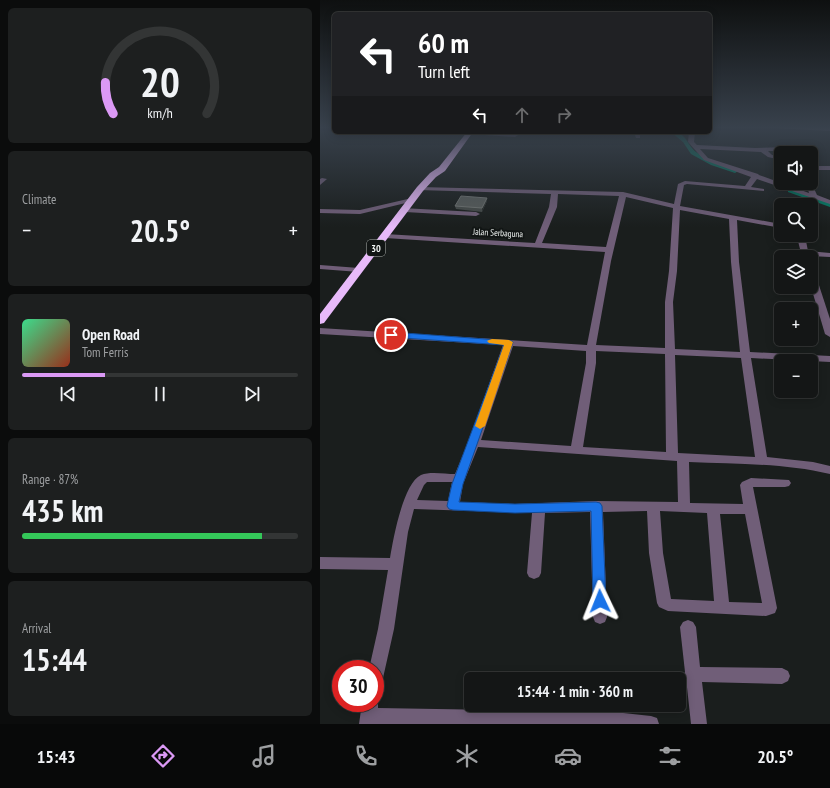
<!DOCTYPE html>
<meta charset="utf-8">
<style>
:root{--surface:#141616;--page:#1d1f1f;--text:#f1f3f6;--muted:#9d9fa1;--line:#333535;--accent:#db99f5}
body{margin:0;font-family:"PT Sans Narrow",sans-serif;background:var(--page);color:var(--text);height:100vh;display:flex;flex-direction:column;font-size:15px;white-space:nowrap}
*{box-sizing:border-box;margin:0}
p{font-size:13px;color:var(--muted)}
.icon{flex:none;width:22px;height:22px;fill:none;stroke:currentColor;stroke-width:2;stroke-linecap:round;stroke-linejoin:round}
.map{position:relative;flex:1;overflow:hidden}
.drawer{display:flex;flex-direction:column;gap:8px;padding:8px;background:#0b0c0c;width:320px}
.drawer>*{flex:none}
.top-card{position:absolute;left:12px;top:12px;width:380px;height:122px;border-radius:6px;box-shadow:0 2px 10px #0003,0 0 0 1px var(--line);background:#202124;color:#fff;overflow:hidden}
.fabs{position:absolute;left:454px;top:146px;display:grid;gap:8px}
.fabs a{display:grid;place-items:center;width:44px;height:44px;border-radius:6px;background:var(--surface);box-shadow:0 2px 10px #0003,0 0 0 1px var(--line);font-size:20px}
.speed{position:absolute;left:12px;top:660px;display:flex;gap:8px;font-size:20px;font-weight:700;text-align:center}
.speed>*{display:grid;place-content:center;width:52px;height:52px;border-radius:50%;background:var(--surface);box-shadow:0 2px 10px #0003,0 0 0 1px var(--line);line-height:1}
.speed .limit{border:6px solid #d22;background:#fff;color:#111}
.pin{position:absolute;display:grid;place-items:center;width:34px;height:34px;color:#fff;margin:-17px;border:2px solid #fff;border-radius:50%;box-shadow:0 1px 4px #0007}
.me{position:absolute;width:44px;margin:-22px;rotate:358deg;stroke-linejoin:round;filter:drop-shadow(0 0 3px #0008)}
.turn{display:flex;align-items:center;gap:14px;height:84px;padding:0 20px;font-size:18px}
.turn .icon{width:52px;height:52px;stroke-width:2.5}
.turn b{display:block;font-size:28px;line-height:34px}
.lanes{display:flex;align-items:center;height:38px;padding:0 20px;background:#0003;justify-content:center;gap:20px;direction:ltr}
.lanes .off{opacity:.35}
.big{font-size:30px;font-weight:700;line-height:1.1}
.drawer .card{flex:1;display:flex;flex-direction:column;justify-content:center;gap:6px;min-width:0;padding:0 14px;border-radius:6px;background:var(--page)}
.drawer .dial{align-items:center;gap:0}
.dial svg{height:104px;overflow:visible;fill:none;stroke:var(--line);stroke-width:7;stroke-linecap:round;text-anchor:middle}
.dial text{fill:var(--text);stroke:none}
.song{display:flex;align-items:center;gap:12px}
.cover{width:48px;height:48px;border-radius:6px;background:linear-gradient(135deg,hsl(150 70% 55%),hsl(10 70% 35%))}
.played{height:4px;border-radius:2px;background:linear-gradient(90deg,var(--accent) 30%,var(--line) 30%)}
.keys{display:flex;justify-content:space-around;direction:ltr}
.heat{display:flex;justify-content:space-between;align-items:center;font-size:22px;direction:ltr}
.charge{height:6px;border-radius:3px;background:linear-gradient(90deg,#34c759 87%,var(--line) 0)}
.trip{position:absolute;left:144px;top:672px;width:222px;height:40px;border-radius:6px;background:var(--surface);box-shadow:0 2px 10px #0003,0 0 0 1px var(--line);font-weight:700;line-height:40px;text-align:center}
.dock{display:flex;height:64px;justify-content:space-around;align-items:center;background:#080909;color:var(--muted)}
.dock .icon{width:28px;height:28px}
.dock .current{color:var(--accent)}
.dock b{font-size:18px;color:var(--text)}
main{display:flex;flex:1;min-height:0}
.map>svg:first-child{display:block}
.lines{fill:none;stroke-linecap:round;stroke-linejoin:round}
.canal{fill:#017c64;fill-rule:evenodd}
.street{fill:#705e78;fill-rule:evenodd}
.highway{fill:#e8bafa;fill-rule:evenodd}
.wall{fill:#454a48}
.shaded-wall{fill:#2c312f}
.building{fill:#575c5a;stroke:#707472}
.route{fill:#1a73e8;stroke:#114b97}
.slow{fill:#f59e0b}
.labels{text-anchor:middle;stroke-width:4;stroke-linejoin:round;paint-order:stroke}
.far-street-label{font-size:9px;fill:#f1f5f3;stroke:#111514}
.shield{fill:#111514;stroke:#aeb2b0;stroke-width:1}
.shield-label{font-size:10px;font-weight:bold;fill:#f1f5f3}
</style>
<main>
<section class="drawer">
<div class="card dial"><svg viewBox="0 0 100 80">
<path d="M14 69A42 42 0 1 1 86 69"/>
<path d="M14 69A42 42 0 0 1 8 45" stroke="#db99f5"/>
<text x="50" y="56" font-size="32" font-weight="700">20</text>
<text x="50" y="72" font-size="11">km/h</text>
</svg></div>
<div class="card"><p>Climate</p>
<div class="heat"><a>−</a><b class="big">20.5°</b><a>+</a></div>
</div>
<div class="card">
<div class="song"><i class="cover"></i><div><b>Open Road</b><p>Tom Ferris</p></div></div>
<div class="played"></div>
<div class="keys"><svg class="icon" aria-label="previous" viewBox="0 0 24 24"><path d="M18 5L8 12l10 7zM5 5v14"/></svg><svg class="icon" aria-label="pause" viewBox="0 0 24 24"><path d="M8 5v14M16 5v14"/></svg><svg class="icon" aria-label="next" viewBox="0 0 24 24"><path d="M6 5l10 7-10 7zM19 5v14"/></svg></div>
</div>
<div class="card"><p>Range · 87%</p><b class="big">435 km</b><div class="charge"></div></div>
<div class="card"><p>Arrival</p><b class="big">15:44</b></div>
</section>
<div class="map">
<svg width="510" height="724" viewBox="0 0 510 724">
<rect width="100%" height="100%" fill="#1a1e1d"/>
<g class="lines">
<g class="canal">
<path d="M 351,132 C 367,132 366,144 376,152 C 388,161 410,164 418,171 L 415,173 L 391,165 L 371,154 L 363,142 Z"/>
<path d="M 468,188 L 474,188 L 510,202 L 510,207 L 468,192 Z"/>
</g>
<g class="street">
<path d="M 451,126 L 510,127 L 510,131 L 454,128 Z"/>
<path d="M 147,132 L 195,133 L 198,135 L 195,137 L 150,134 Z"/>
<path d="M 314,132 L 320,132 L 320,138 L 316,138 Z"/>
<path d="M 369,132 L 375,132 L 374,142 L 377,145 L 435,148 L 468,147 L 477,153 L 470,153 L 467,151 L 448,151 L 452,155 L 461,156 L 461,160 L 448,157 L 441,152 L 380,149 L 388,158 L 438,174 L 439,175 L 489,193 L 486,183 L 491,183 L 491,182 L 497,195 L 510,200 L 510,204 L 437,179 L 431,187 L 444,189 L 444,191 L 367,184 L 364,185 L 360,206 L 461,224 L 461,228 L 417,220 L 419,262 L 430,352 L 510,356 L 510,362 L 431,358 L 447,457 L 493,462 L 510,466 L 510,474 C 464,463 416,464 369,462 L 370,503 L 423,504 L 420,485 L 422,482 L 431,478 L 469,480 L 471,483 L 469,486 L 465,487 L 433,487 L 457,608 L 455,613 L 446,616 L 348,611 L 339,607 L 337,603 L 329,553 L 327,511 L 283,512 L 287,617 L 285,622 L 280,624 L 275,622 L 273,617 L 270,512 L 225,513 L 221,573 L 219,577 L 214,579 L 209,577 L 207,573 L 212,513 L 94,509 L 88,532 L 74,629 L 63,678 L 61,683 L 55,686 L 55,669 L 49,669 L 58,629 L 68,570 L 0,569 L 0,557 L 70,558 C 73,540 83,483 101,475 C 110,471 125,474 135,474 L 148,443 L 183,345 L 0,334 L 0,328 L 267,345 L 285,252 L 65,238 L 61,236 L 65,234 L 215,243 L 229,207 L 231,194 L 98,190 L 97,189 L 100,187 L 303,192 L 354,204 L 358,184 L 365,181 L 425,186 L 431,177 L 384,160 L 368,142 ZM 238,194 L 299,196 L 286,247 L 222,243 L 237,207 ZM 306,197 L 353,208 L 349,271 L 345,302 L 345,348 L 276,345 L 291,261 ZM 360,210 L 409,219 L 411,262 L 420,352 L 355,349 L 353,302 L 357,271 ZM 193,346 L 266,351 L 266,363 L 251,446 L 161,440 ZM 276,351 L 345,354 L 346,452 L 263,447 L 276,363 ZM 355,355 L 421,358 L 435,457 L 358,453 ZM 158,447 L 357,461 L 358,502 L 276,501 L 195,504 L 140,502 L 143,484 ZM 107,482 L 132,482 L 128,501 L 97,500 L 104,485 ZM 340,511 L 387,513 L 394,601 L 351,599 L 343,553 ZM 400,514 L 425,514 L 442,603 L 409,602 Z"/>
<rect x="491" y="166" width="19" height="4"/>
<path d="M 2,178 L 7,179 L 0,185 L 0,179 Z"/>
<path d="M 92,198 L 94,199 L 94,201 L 40,214 L 0,213 L 0,209 L 40,210 Z"/>
<path d="M 82,208 L 156,212 L 160,214 L 156,216 L 85,212 L 81,210 Z"/>
<path d="M 479,235 L 487,235 L 486,241 L 488,251 L 510,253 L 510,257 L 490,256 L 490,257 L 482,257 L 478,241 Z"/>
<path d="M 0,265 L 39,268 L 43,270 L 39,272 L 0,269 Z"/>
<path d="M 491,271 L 495,273 L 510,319 L 510,337 L 505,334 L 491,287 Z"/>
<path d="M 368,620 L 373,622 L 376,627 L 380,667 L 462,668 L 468,671 L 470,676 L 468,681 L 462,684 L 382,682 L 387,724 L 371,724 L 366,678 L 364,674 L 365,672 L 360,627 L 363,622 Z"/>
<path d="M 55,697 L 58,703 L 58,708 L 294,712 L 331,716 L 337,718 L 339,724 L 39,724 L 42,703 L 55,703 Z"/>
</g>
<path class="highway" d="M 147,132 L 153,132 L 125,171 L 116,177 L 103,191 L 4,323 L 0,324 L 0,314 L 97,187 L 110,173 L 119,167 Z"/>
</g>
<path class="wall" d="M 167,198 L 167,201 L 162,212 L 136,209 L 135,206 Z"/>
<path class="shaded-wall" d="M 167,198 L 167,201 L 162,212 L 162,208 Z"/>
<path class="building" d="M 141,196 L 167,198 L 162,208 L 135,206 Z"/>
<linearGradient id="sky" x2="0" y2="1"><stop stop-color="#0e1010"/><stop offset="0.56" stop-color="#38414c"/><stop offset="1" stop-color="#38414c" stop-opacity="0"/></linearGradient>
<rect width="510" height="227" fill="url(#sky)"/>
<path class="route" d="M 71,332 L 192,341 L 193,342 L 143,484 L 139,502 L 195,504 L 276,502 L 280,503 L 282,506 L 286,601 L 284,605 L 280,607 L 275,605 L 273,601 L 271,511 L 195,513 L 133,510 L 129,509 L 127,506 L 132,484 L 184,345 L 68,337 L 66,335 Z"/>
<path class="slow" d="M 172,339 L 189,340 L 193,342 L 165,426 L 160,429 L 155,426 L 184,345 L 169,343 L 167,341 L 169,340 Z"/>
<g class="labels">
<g class="far-street-label">
<text transform="translate(178 233) rotate(3)" y="3">Jalan Serbaguna</text>
</g>
<rect class="shield" x="47" y="240" width="18" height="16" rx="3"/>
<g class="shield-label">
<text x="56" y="252">30</text>
</g>
</g>
</svg>
<div class="fabs">
<a><svg class="icon" aria-label="sound" viewBox="0 0 24 24"><path d="M4 9h4l5-4v14l-5-4H4zM17 9q2 3 0 6"/></svg></a>
<a><svg class="icon" aria-label="search" viewBox="0 0 24 24"><circle cx="10" cy="10" r="6"/><path d="M15 15l6 6"/></svg></a>
<a><svg class="icon" aria-label="layers" viewBox="0 0 24 24"><path d="M12 4l9 5-9 5-9-5zM3 14l9 5 9-5"/></svg></a>
<a>+</a>
<a>−</a>
</div>
<div class="speed"><div class="limit">30</div></div>
<div class="pin" style="left:71px;top:335px;background:#d93025"><svg class="icon" aria-label="arrive" viewBox="0 0 24 24"><path d="M6 21V4h12l-3 4 3 4H6"/></svg></div>
<svg class="me" style="left:280px;top:601px" viewBox="-20 -20 40 40"><path d="M0-17L14 15 0 8-14 15z" fill="#1a73e8" stroke="#fff" stroke-width="4"/></svg>
<div class="trip">15:44 · 1 min · 360 m</div>
<div class="top-card">
<div class="turn"><svg class="icon" aria-label="left" viewBox="0 0 24 24"><path d="M17 20v-9H6M10 6l-5 5 5 5"/></svg><div><b>60 m</b>Turn left</div></div>
<div class="lanes"><svg class="icon" aria-label="left" viewBox="0 0 24 24"><path d="M17 20v-9H6M10 6l-5 5 5 5"/></svg><svg class="icon off" aria-label="ahead" viewBox="0 0 24 24"><path d="M12 20V5M6 11l6-6 6 6"/></svg><svg class="icon off" aria-label="right" viewBox="0 0 24 24"><path d="M7 20v-9h11M14 6l5 5-5 5"/></svg></div>
</div>
</div>
</main>
<nav class="dock">
<b>15:43</b>
<svg class="icon current" aria-label="directions" viewBox="0 0 24 24"><path d="M12 3l9 9-9 9-9-9zM9 14v-3h6M13 9l2 2-2 2"/></svg>
<svg class="icon" aria-label="music" viewBox="0 0 24 24"><path d="M9 18V5l10-2v13"/><circle cx="6" cy="18" r="3"/><circle cx="16" cy="16" r="3"/></svg>
<svg class="icon" aria-label="phone" viewBox="0 0 24 24"><path d="M5 4h4l2 5-3 2q2 4 5 5l2-3 5 2v4C11 20 4 13 5 4z"/></svg>
<svg class="icon" aria-label="climate" viewBox="0 0 24 24"><path d="M12 3v18M4 7l16 10M4 17L20 7"/></svg>
<svg class="icon" aria-label="car" viewBox="0 0 24 24"><path d="M5 17H2v-5l4-1 3-4h7l3 4 3 1v5h-3M9 17h6M6 11h13"/><circle cx="7" cy="17" r="2"/><circle cx="17" cy="17" r="2"/></svg>
<svg class="icon" aria-label="filters" viewBox="0 0 24 24"><path d="M4 7h16M4 17h16"/><circle cx="9" cy="7" r="2"/><circle cx="15" cy="17" r="2"/></svg>
<b>20.5°</b>
</nav>
